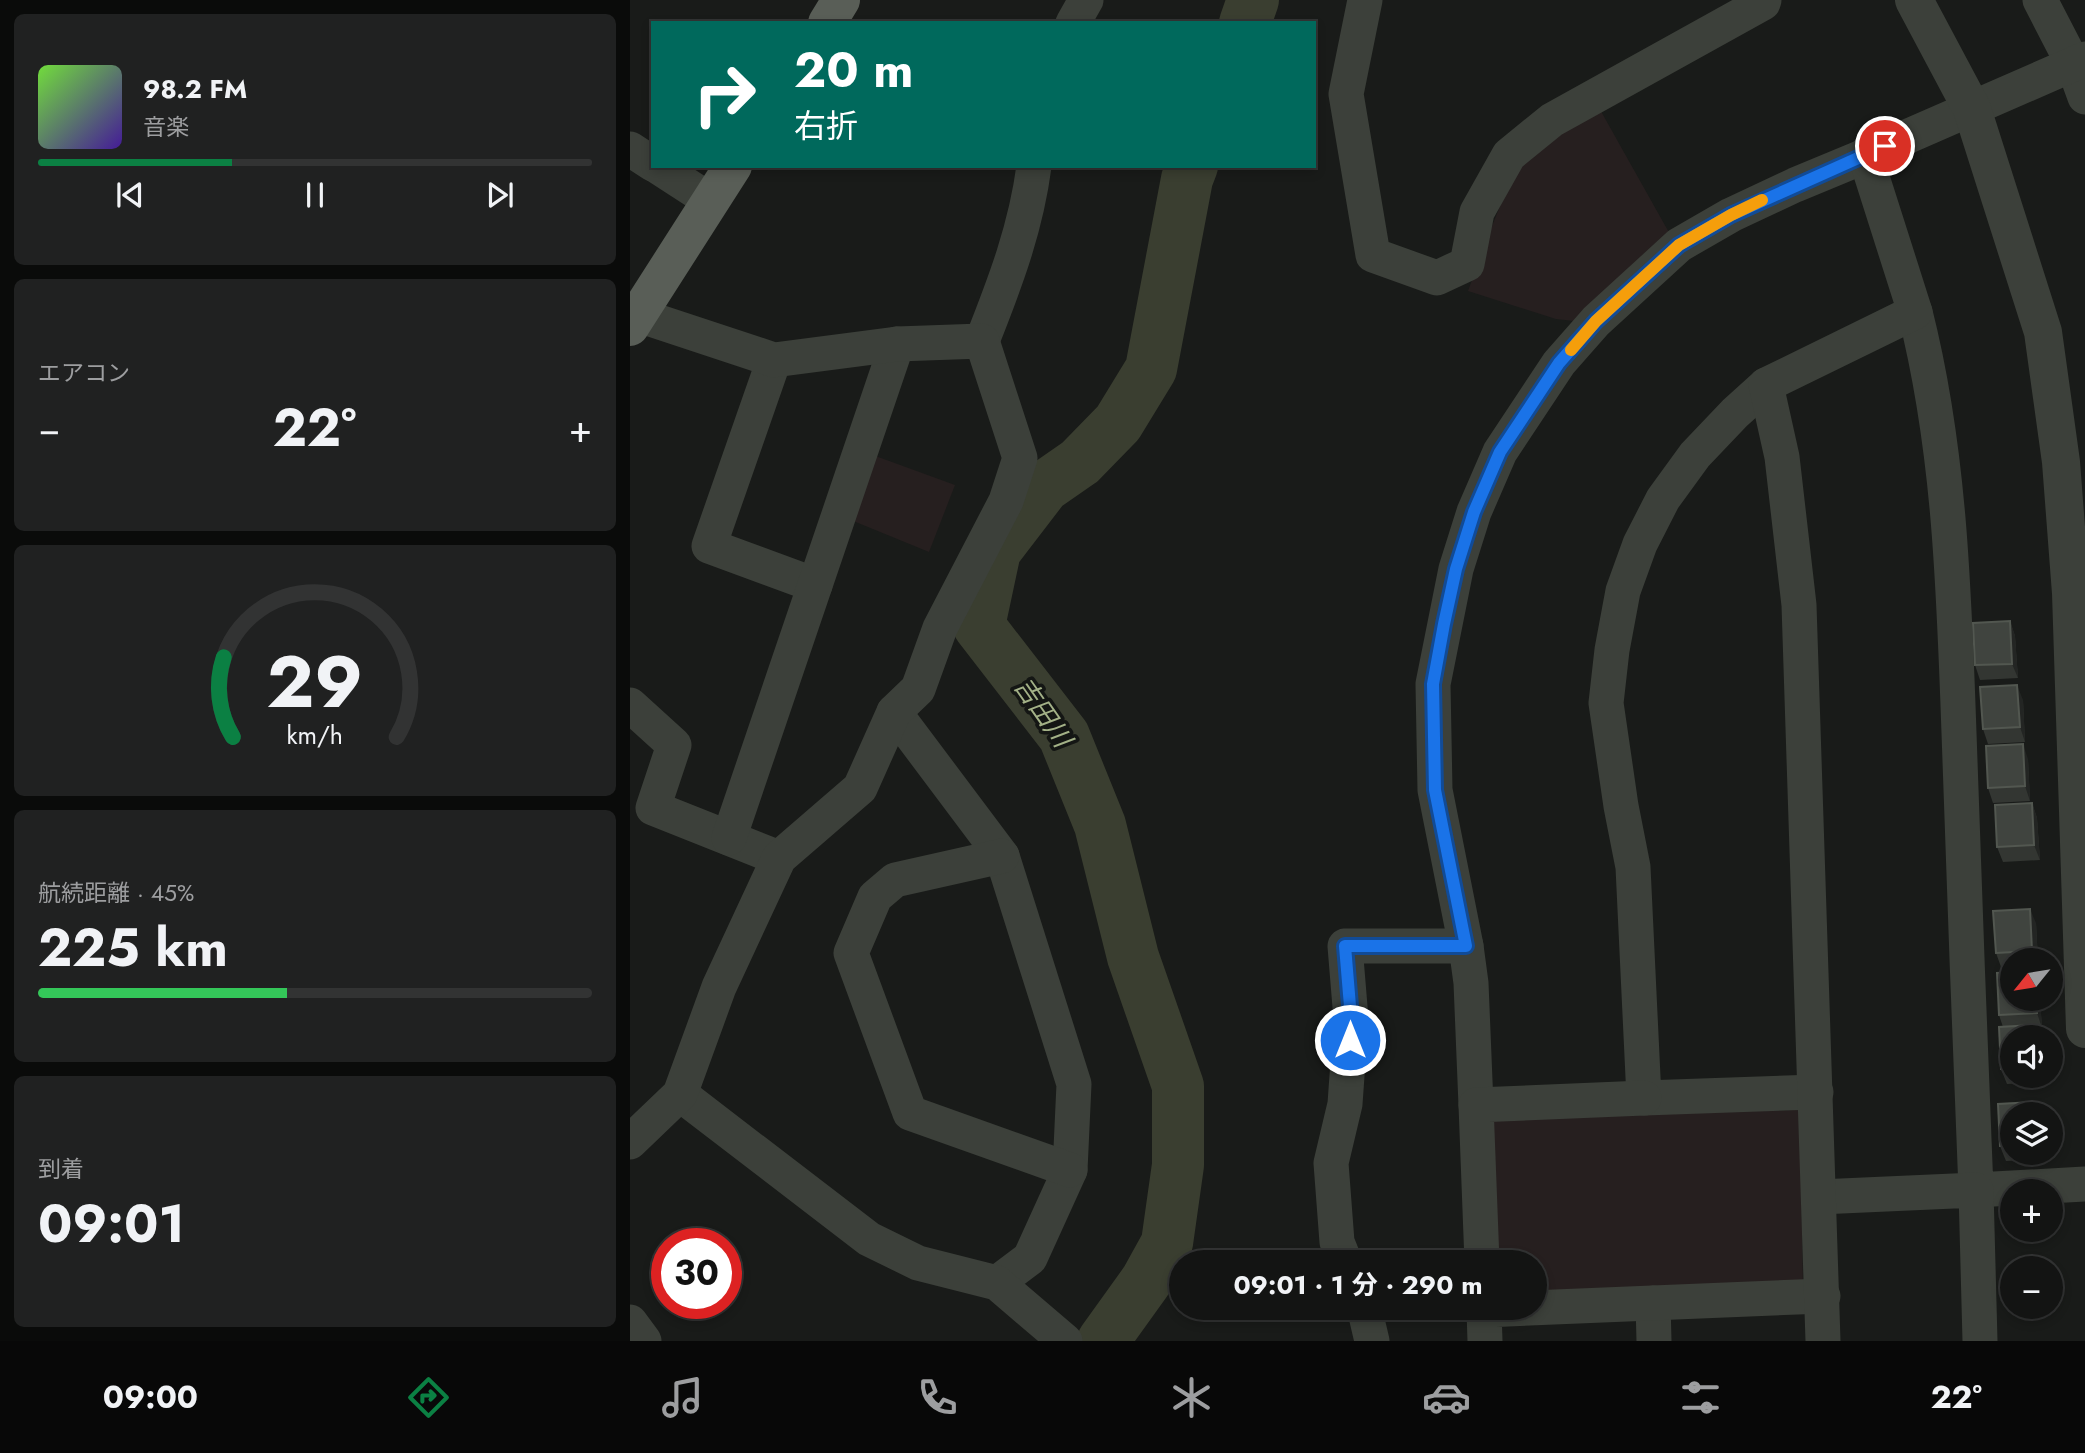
<!DOCTYPE html>
<html lang="ja">
<meta charset="utf-8">
<style>
:root{--surface:#131413;--page:#202121;--text:#f1f3f6;--muted:#9d9ea0;--line:#323333;--accent:#0b8043}
body{margin:0;font-family:Jost,"Noto Sans JP",sans-serif;background:var(--page);color:var(--text);height:100vh;display:flex;flex-direction:column;font-size:26px;white-space:nowrap}
*{box-sizing:border-box;margin:0}
p{font-size:23px;color:var(--muted)}
.icon{flex:none;width:38px;height:38px;fill:none;stroke:currentColor;stroke-width:2;stroke-linecap:round;stroke-linejoin:round}
.map{position:relative;flex:1;overflow:hidden}
.details{display:flex;flex-direction:column;gap:14px;padding:14px;background:#0a0b0a;width:630px}
.details>*{flex:none}
.top-card{position:absolute;left:21px;top:21px;width:665px;height:147px;border-radius:0px;box-shadow:0 4px 10px #0003,0 0 0 2px var(--line);background:#00695c;color:#fff;overflow:hidden}
.needle{width:46px;rotate:240deg}
.buttons{position:absolute;left:1370px;top:948px;display:grid;gap:14px}
.buttons a{display:grid;place-items:center;width:63px;height:63px;border-radius:50%;background:var(--surface);box-shadow:0 4px 10px #0003,0 0 0 2px var(--line);font-size:35px}
.speed{position:absolute;left:21px;top:1228px;display:flex;gap:14px;font-size:35px;font-weight:700;text-align:center}
.speed>*{display:grid;place-content:center;width:91px;height:91px;border-radius:50%;background:var(--surface);box-shadow:0 4px 10px #0003,0 0 0 2px var(--line);line-height:1}
.speed .limit{border:10px solid #d22;background:#fff;color:#111}
.pin{position:absolute;display:grid;place-items:center;width:60px;height:60px;color:#fff;margin:-30px;border:4px solid #fff;border-radius:50%;box-shadow:0 2px 7px #0007}
.me{position:absolute;width:77px;margin:-38px;rotate:0deg;stroke-linejoin:round;filter:drop-shadow(0 0 5px #0008)}
.turn{display:flex;align-items:center;gap:24px;height:147px;padding:0 28px;font-size:32px}
.turn .icon{width:91px;height:91px;stroke-width:2.5}
.turn b{display:block;font-size:49px;line-height:60px}
.big{font-size:52px;font-weight:700;line-height:1.1}
.details .widget{flex:1;display:flex;flex-direction:column;justify-content:center;gap:10px;min-width:0;padding:0 24px;border-radius:10px;background:var(--page)}
.details .dial{align-items:center;gap:0}
.dial svg{height:182px;overflow:visible;fill:none;stroke:var(--line);stroke-width:7;stroke-linecap:round;text-anchor:middle}
.dial text{fill:var(--text);stroke:none}
.song{display:flex;align-items:center;gap:21px}
.cover{width:84px;height:84px;border-radius:10px;background:linear-gradient(135deg,hsl(100 70% 55%),hsl(260 70% 35%))}
.played{height:7px;border-radius:4px;background:linear-gradient(90deg,var(--accent) 35%,var(--line) 35%)}
.keys{display:flex;justify-content:space-around;direction:ltr}
.heat{display:flex;justify-content:space-between;align-items:center;font-size:38px;direction:ltr}
.charge{height:10px;border-radius:5px;background:linear-gradient(90deg,#34c759 45%,var(--line) 0)}
.trip{position:absolute;left:539px;top:1250px;width:378px;height:70px;border-radius:35px;background:var(--surface);box-shadow:0 4px 10px #0003,0 0 0 2px var(--line);font-weight:700;line-height:70px;text-align:center}
.menu{display:flex;height:112px;justify-content:space-around;align-items:center;background:#080808;color:var(--muted)}
.menu .icon{width:49px;height:49px}
.menu .selected{color:var(--accent)}
.menu b{font-size:32px;color:var(--text)}
main{display:flex;flex:1;min-height:0}
.map>svg:first-child{display:block}
.green{fill:#261f1f}
.lines{fill:none;stroke-linecap:round;stroke-linejoin:round}
.river{stroke:#3a3e30;stroke-width:52}
.minor{stroke:#3c403a;stroke-width:35}
.tertiary{stroke:#3c403a;stroke-width:38}
.primary{stroke:#595e57;stroke-width:38}
.wall{fill:#333632}
.shaded-wall{fill:#232523}
.building{fill:#40443f;stroke:#525750;stroke-width:2}
.route-casing{stroke:#114b97;stroke-width:18}
.route{stroke:#1a73e8;stroke-width:12}
.slow{stroke:#f59e0b;stroke-width:12}
.labels{text-anchor:middle;stroke-width:7;stroke-linejoin:round;paint-order:stroke}
.water-label{font-size:26px;font-style:italic;fill:#a3b187;stroke:#141614}
</style>
<main>
<section class="details">
<div class="widget">
<div class="song"><i class="cover"></i><div><b>98.2 FM</b><p>音楽</p></div></div>
<div class="played"></div>
<div class="keys"><svg class="icon" aria-label="previous" viewBox="0 0 24 24"><path d="M18 5L8 12l10 7zM5 5v14"/></svg><svg class="icon" aria-label="pause" viewBox="0 0 24 24"><path d="M8 5v14M16 5v14"/></svg><svg class="icon" aria-label="next" viewBox="0 0 24 24"><path d="M6 5l10 7-10 7zM19 5v14"/></svg></div>
</div>
<div class="widget"><p>エアコン</p>
<div class="heat"><a>−</a><b class="big">22°</b><a>+</a></div>
</div>
<div class="widget dial"><svg viewBox="0 0 100 80">
<path d="M14 69A42 42 0 1 1 86 69"/>
<path d="M14 69A42 42 0 0 1 10 34" stroke="#0b8043"/>
<text x="50" y="56" font-size="32" font-weight="700">29</text>
<text x="50" y="72" font-size="11">km/h</text>
</svg></div>
<div class="widget"><p>航続距離 · 45%</p><b class="big">225 km</b><div class="charge"></div></div>
<div class="widget"><p>到着</p><b class="big">09:01</b></div>
</section>
<div class="map">
<svg width="1455" height="1341" viewBox="0 0 1455 1341">
<rect width="100%" height="100%" fill="#191b19"/>
<g class="green">
<path d="M 968,106 L 1041,236 L 953,322 L 926,319 L 838,291 L 858,236 L 885,169 Z"/>
<path d="M 240,454 L 325,485 L 299,552 L 216,518 Z"/>
<path d="M 1170,1110 L 1173,1288 L 905,1296 L 905,1262 L 863,1262 L 855,1116 Z"/>
</g>
<g class="lines">
<g class="river">
<path d="M 615,23 L 623,0"/>
<path d="M 473,1341 L 516,1281 L 537,1243 L 548,1165 L 548,1086 L 503,957 L 470,825 L 434,736 L 349,626 L 365,551 L 414,487 L 450,462 L 488,423 L 521,369 L 557,179 L 562,166"/>
</g>
<g class="minor">
<path d="M 735,0 L 716,94 L 743,255 L 807,278 L 837,264 L 847,212 L 879,155 L 922,120 L 1133,3 L 1134,0"/>
<path d="M 1410,0 L 1443,64 L 1455,97"/>
<path d="M 443,23 L 456,0"/>
<path d="M 0,149 L 23,164"/>
<path d="M 27,166 L 81,201"/>
<path d="M 1285,312 C 1320,450 1324,592 1329,733 C 1335,885 1339,1038 1346,1190 L 1455,1184"/>
<path d="M 352,341 C 375,283 396,228 404,166"/>
<path d="M 144,360 L 79,546 L 185,585"/>
<path d="M 1136,385 L 1105,413 L 1065,455 L 1033,499 L 1010,544 L 993,591 L 982,650 L 976,703 L 991,806 L 1003,867 L 1014,1098 L 1186,1092"/>
<path d="M 0,705 L 44,745 L 23,808 L 149,858"/>
<path d="M 264,712 L 372,856 L 444,1084 L 440,1170 L 400,1258 L 367,1283"/>
<path d="M 99,838 L 267,344"/>
<path d="M 372,856 L 265,880 L 245,897 L 221,953 L 280,1113 L 440,1170"/>
<path d="M 836,946 L 805,790 L 803,684 L 826,569 L 844,512 L 870,452 L 929,363 L 966,321 L 1049,245 L 1101,215 L 1165,185 L 1235,156"/>
<path d="M 50,1094 L 239,1239 L 288,1263 L 367,1283 L 435,1341"/>
<path d="M 0,1142 L 50,1094 L 89,987 L 149,858 L 230,788 L 264,712 L 288,689 L 310,628 L 376,501 L 390,458 L 352,341 L 267,344 L 144,360 L 8,315"/>
<path d="M 1189,1197 L 1346,1190 L 1350,1341"/>
<path d="M 715,1262 L 707,1242 L 701,1163 L 715,1104 L 721,1019 L 715,946 L 836,946 L 841,983 L 846,1105"/>
<path d="M 852,1262 L 846,1105 L 1014,1098"/>
<path d="M 1023,1303 L 1024,1341"/>
<path d="M 734,1307 L 742,1341"/>
<path d="M 0,1322 L 14,1341"/>
<path d="M 855,1341 L 854,1310 L 1193,1296"/>
<path d="M 1193,1341 L 1169,605 L 1152,457 L 1136,385 L 1285,312 L 1235,155 L 1455,59"/>
</g>
<path class="tertiary" d="M 1284,0 L 1342,109 L 1413,332 L 1431,462 L 1441,593 L 1455,1029"/>
<g class="primary">
<path d="M 197,23 L 211,0"/>
<path d="M 0,327 L 103,166"/>
</g>
</g>
<g class="wall">
<path d="M 1380,621 L 1385,636 L 1388,678 L 1350,680 L 1345,665 Z"/>
<path d="M 1393,700 L 1395,742 L 1358,744 L 1353,729 Z"/>
<path d="M 1398,759 L 1400,801 L 1363,803 L 1358,788 Z"/>
<path d="M 1402,803 L 1407,818 L 1410,860 L 1373,862 L 1367,847 Z"/>
<path d="M 1406,923 L 1408,961 L 1382,961 L 1382,967 L 1371,967 L 1366,953 Z"/>
<path d="M 1410,999 L 1412,1028 L 1407,1028 L 1410,1038 L 1382,1038 L 1382,1076 L 1413,1076 L 1413,1082 L 1377,1084 L 1371,1069 L 1373,1027 L 1369,1015 Z"/>
<path d="M 1405,1102 L 1410,1115 L 1382,1115 L 1382,1153 L 1412,1153 L 1412,1159 L 1376,1161 L 1370,1146 L 1368,1104 Z"/>
</g>
<g class="shaded-wall">
<path d="M 1380,621 L 1385,636 L 1388,678 L 1382,664 Z"/>
<path d="M 1387,685 L 1393,700 L 1395,742 L 1390,727 Z"/>
<path d="M 1393,744 L 1398,759 L 1400,801 L 1395,786 Z"/>
<path d="M 1402,803 L 1407,818 L 1410,860 L 1404,845 Z"/>
<path d="M 1400,909 L 1406,923 L 1408,961 L 1406,961 L 1402,951 Z"/>
<path d="M 1406,999 L 1410,999 L 1412,1028 L 1407,1013 Z"/>
<path d="M 1406,1025 L 1410,1038 L 1407,1038 Z"/>
<path d="M 1405,1102 L 1410,1115 L 1406,1115 Z"/>
</g>
<g class="building">
<path d="M 1380,621 L 1382,664 L 1345,665 L 1343,623 Z"/>
<path d="M 1387,685 L 1390,727 L 1353,729 L 1350,687 Z"/>
<path d="M 1393,744 L 1395,786 L 1358,788 L 1356,746 Z"/>
<path d="M 1402,803 L 1404,845 L 1367,847 L 1365,805 Z"/>
<path d="M 1400,909 L 1402,951 L 1366,953 L 1363,911 Z"/>
<path d="M 1382,972 L 1382,999 L 1406,999 L 1407,1013 L 1369,1015 L 1367,973 Z"/>
<path d="M 1406,1025 L 1407,1038 L 1382,1038 L 1382,1069 L 1371,1069 L 1369,1027 Z"/>
<path d="M 1405,1102 L 1406,1115 L 1382,1115 L 1382,1145 L 1370,1146 L 1368,1104 Z"/>
</g>
<g class="lines">
<g class="route-casing">
<path id="route" d="M 720,1040 L 721,1018 L 715,946 L 836,946 L 805,790 L 803,684 L 814,624 L 826,569 L 844,512 L 870,452 L 929,363 L 966,321 L 1049,245 L 1101,215 L 1255,146"/>
</g>
<use href="#route" class="route"/>
<path class="slow" d="M 941,350 L 966,321 L 1049,245 L 1101,215 L 1132,200"/>
</g>
<g class="labels">
<g class="water-label">
<text transform="translate(413 712) rotate(55)" y="9">吉田川</text>
</g>
</g>
</svg>
<div class="buttons">
<a><svg class="needle" viewBox="-14 -14 28 28"><path d="M0-13l5 13h-10z" fill="#e53935"/><path d="M0 13l5-13h-10z" fill="#9d9ea0"/></svg></a>
<a><svg class="icon" aria-label="sound" viewBox="0 0 24 24"><path d="M4 9h4l5-4v14l-5-4H4zM17 9q2 3 0 6"/></svg></a>
<a><svg class="icon" aria-label="layers" viewBox="0 0 24 24"><path d="M12 4l9 5-9 5-9-5zM3 14l9 5 9-5"/></svg></a>
<a>+</a>
<a>−</a>
</div>
<div class="speed"><div class="limit">30</div></div>
<div class="pin" style="left:1255px;top:146px;background:#d93025"><svg class="icon" aria-label="arrive" viewBox="0 0 24 24"><path d="M6 21V4h12l-3 4 3 4H6"/></svg></div>
<svg class="me" style="left:720px;top:1040px" viewBox="-20 -20 40 40"><circle r="17" fill="#1a73e8" stroke="#fff" stroke-width="3"/><path d="M0-11L8 9 0 5-8 9z" fill="#fff"/></svg>
<div class="trip">09:01 · 1 分 · 290 m</div>
<div class="top-card">
<div class="turn"><svg class="icon" aria-label="right" viewBox="0 0 24 24"><path d="M7 20v-9h11M14 6l5 5-5 5"/></svg><div><b>20 m</b>右折</div></div>
</div>
</div>
</main>
<nav class="menu">
<b>09:00</b>
<svg class="icon selected" aria-label="directions" viewBox="0 0 24 24"><path d="M12 3l9 9-9 9-9-9zM9 14v-3h6M13 9l2 2-2 2"/></svg>
<svg class="icon" aria-label="music" viewBox="0 0 24 24"><path d="M9 18V5l10-2v13"/><circle cx="6" cy="18" r="3"/><circle cx="16" cy="16" r="3"/></svg>
<svg class="icon" aria-label="phone" viewBox="0 0 24 24"><path d="M5 4h4l2 5-3 2q2 4 5 5l2-3 5 2v4C11 20 4 13 5 4z"/></svg>
<svg class="icon" aria-label="climate" viewBox="0 0 24 24"><path d="M12 3v18M4 7l16 10M4 17L20 7"/></svg>
<svg class="icon" aria-label="car" viewBox="0 0 24 24"><path d="M5 17H2v-5l4-1 3-4h7l3 4 3 1v5h-3M9 17h6M6 11h13"/><circle cx="7" cy="17" r="2"/><circle cx="17" cy="17" r="2"/></svg>
<svg class="icon" aria-label="filters" viewBox="0 0 24 24"><path d="M4 7h16M4 17h16"/><circle cx="9" cy="7" r="2"/><circle cx="15" cy="17" r="2"/></svg>
<b>22°</b>
</nav>
